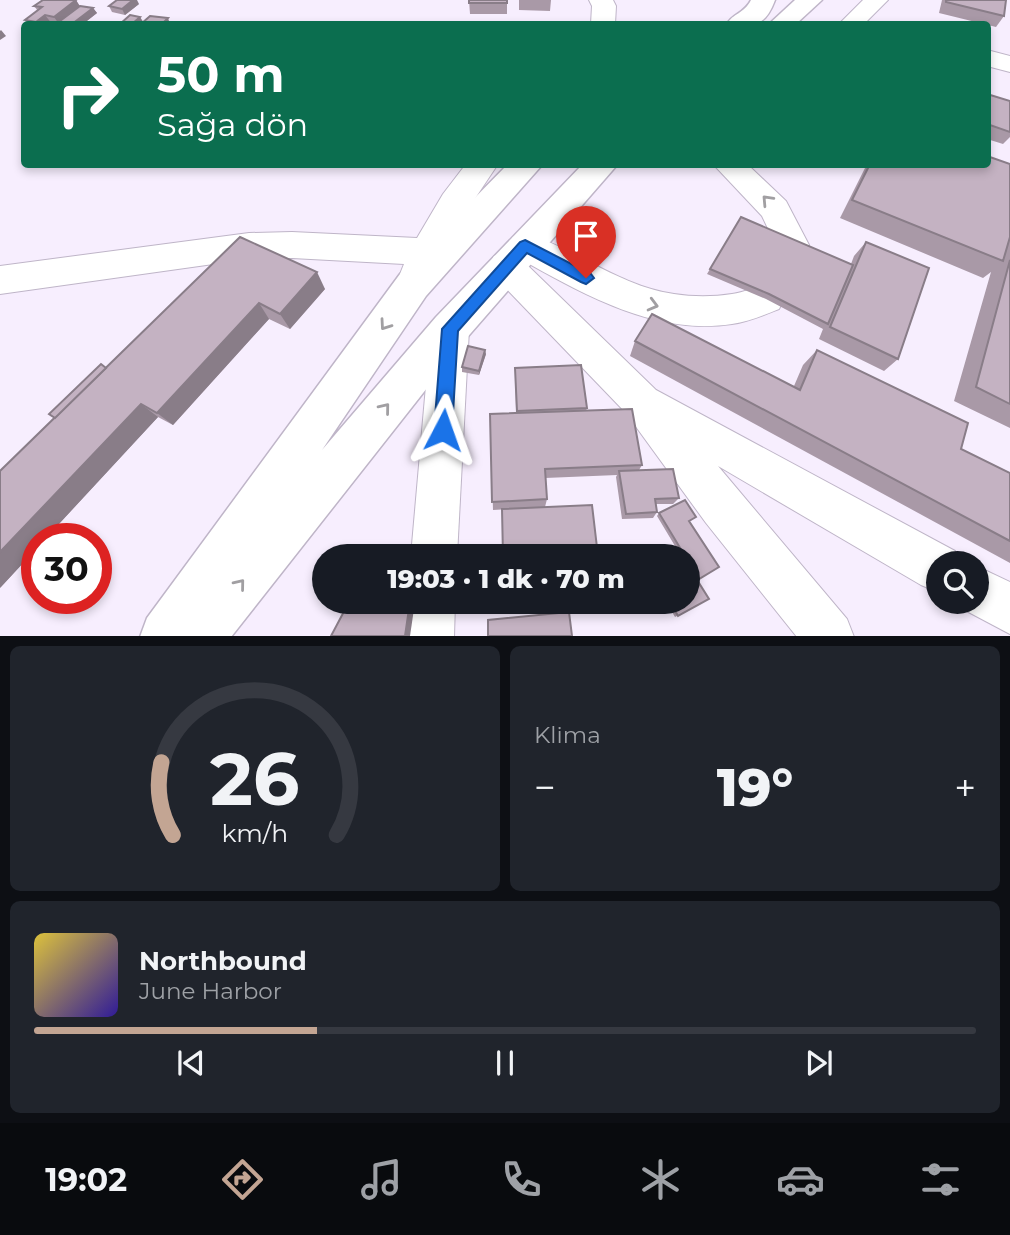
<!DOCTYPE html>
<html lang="tr">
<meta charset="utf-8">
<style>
:root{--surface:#171b24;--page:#20242c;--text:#f1f3f6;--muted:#9ea1a6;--line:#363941;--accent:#c3a593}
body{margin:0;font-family:Montserrat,sans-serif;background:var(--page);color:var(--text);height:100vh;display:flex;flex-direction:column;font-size:26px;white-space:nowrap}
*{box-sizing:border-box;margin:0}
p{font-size:23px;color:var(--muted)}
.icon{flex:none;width:38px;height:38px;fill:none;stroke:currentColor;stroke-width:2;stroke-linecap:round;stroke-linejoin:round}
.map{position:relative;height:636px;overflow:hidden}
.sheet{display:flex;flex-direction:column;gap:10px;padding:10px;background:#0d0f14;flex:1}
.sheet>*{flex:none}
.hud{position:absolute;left:21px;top:21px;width:970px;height:147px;border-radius:7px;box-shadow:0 4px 10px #0003;background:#0b6e4f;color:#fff;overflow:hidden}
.fabs{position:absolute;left:926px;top:551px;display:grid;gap:14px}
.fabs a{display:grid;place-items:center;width:63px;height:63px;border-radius:50%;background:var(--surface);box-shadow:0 4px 10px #0003;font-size:35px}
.speed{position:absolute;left:21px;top:523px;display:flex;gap:14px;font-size:35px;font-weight:700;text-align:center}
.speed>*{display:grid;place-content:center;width:91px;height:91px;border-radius:50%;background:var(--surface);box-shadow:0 4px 10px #0003;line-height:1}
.speed .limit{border:10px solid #d22;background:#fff;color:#111}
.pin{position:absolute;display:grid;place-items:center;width:60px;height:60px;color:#fff;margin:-72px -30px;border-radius:50% 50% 50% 0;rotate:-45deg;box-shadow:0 0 7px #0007}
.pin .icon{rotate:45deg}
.me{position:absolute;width:77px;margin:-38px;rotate:4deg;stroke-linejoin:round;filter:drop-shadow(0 0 5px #0008)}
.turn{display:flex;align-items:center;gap:24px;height:147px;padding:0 21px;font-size:32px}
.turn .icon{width:91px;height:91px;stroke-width:2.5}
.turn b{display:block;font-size:49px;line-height:60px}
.big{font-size:52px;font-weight:800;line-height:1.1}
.sheet .widget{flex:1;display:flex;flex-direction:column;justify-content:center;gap:10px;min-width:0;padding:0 24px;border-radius:10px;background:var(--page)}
.sheet .dial{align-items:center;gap:0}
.dial svg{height:182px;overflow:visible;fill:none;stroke:var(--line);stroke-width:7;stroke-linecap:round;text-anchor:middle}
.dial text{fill:var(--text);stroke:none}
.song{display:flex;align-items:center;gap:21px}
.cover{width:84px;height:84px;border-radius:10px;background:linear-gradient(135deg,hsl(50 70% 55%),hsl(250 70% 35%))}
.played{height:7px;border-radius:4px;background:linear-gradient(90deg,var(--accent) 30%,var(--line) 30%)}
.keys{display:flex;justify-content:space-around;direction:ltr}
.heat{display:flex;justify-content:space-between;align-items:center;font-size:38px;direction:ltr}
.sheet .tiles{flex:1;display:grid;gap:10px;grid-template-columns:1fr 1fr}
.widget:last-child{grid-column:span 2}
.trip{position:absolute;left:312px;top:544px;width:388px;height:70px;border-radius:35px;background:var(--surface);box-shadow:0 4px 10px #0003;font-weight:800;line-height:70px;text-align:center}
.menu{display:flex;height:112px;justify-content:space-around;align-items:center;background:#090b0e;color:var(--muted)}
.menu .icon{width:49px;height:49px}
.menu .on{color:var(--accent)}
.menu b{font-size:32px;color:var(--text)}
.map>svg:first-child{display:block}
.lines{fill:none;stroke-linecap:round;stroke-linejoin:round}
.minor-casing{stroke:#bfb5c8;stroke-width:2}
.major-casing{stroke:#bfb5c8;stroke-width:3}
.minor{fill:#fff;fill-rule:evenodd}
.major{fill:#fff;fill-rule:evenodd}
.wall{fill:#a999a7}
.shaded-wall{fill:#897d88}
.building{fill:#c4b2c2;stroke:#897d88;stroke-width:2}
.oneway{stroke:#a19fa2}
.route{fill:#1a73e8;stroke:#114b97;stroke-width:2}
</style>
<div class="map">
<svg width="1010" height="637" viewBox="0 0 1010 637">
<rect width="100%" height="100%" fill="#f7eefe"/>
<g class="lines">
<g class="minor-casing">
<g id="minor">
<path d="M 589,0 L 613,0 L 616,6 L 615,24 L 591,24 L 592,6 Z"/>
<path d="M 863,0 L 888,0 L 864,24 L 839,24 Z"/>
<path d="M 987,50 L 1010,56 L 1010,72 L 987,66 Z"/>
<path d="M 466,164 L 498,164 L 458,224 L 429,284 L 417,288 L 405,284 L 400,274 L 404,264 L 292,258 L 249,259 L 0,294 L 0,266 L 249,233 L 292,232 L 417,238 L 443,194 Z"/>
<path d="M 713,164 L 747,164 L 786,201 L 809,245 L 804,254 L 792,258 L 780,254 L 762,216 Z"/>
<path d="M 525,233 C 576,249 619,286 674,294 C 693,297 713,297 732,294 C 750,291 761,283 779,289 L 784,299 L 779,309 C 764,315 748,322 732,324 C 657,336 585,295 522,260 L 656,390 L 955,551 L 960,564 L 938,564 L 938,592 L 921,585 L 718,466 L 847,619 L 854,637 L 797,637 L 706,523 L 626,413 L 494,276 L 489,266 L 494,256 L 506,252 L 513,255 L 508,246 L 513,237 Z"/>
<path d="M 450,313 L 463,318 L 469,329 L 457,556 L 411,556 L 431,329 L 437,318 Z"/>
<path d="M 976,566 L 1010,582 L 1010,634 L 959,607 L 957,602 L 976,602 Z"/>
<path d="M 407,602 L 455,602 L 454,637 L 404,637 Z"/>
</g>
</g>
<g class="major-casing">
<g id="major">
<path d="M 751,0 L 775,0 C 764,29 755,24 727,24 C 733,13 744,14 751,0 Z"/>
<path d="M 795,0 L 822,0 L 796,24 L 769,24 Z"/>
<path d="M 508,164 L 543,164 L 426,296 L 322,450 L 436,317 L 583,164 L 618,164 L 464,341 L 231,637 L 140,637 L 147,618 L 400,274 Z"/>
</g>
</g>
<use href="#minor" class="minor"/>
<use href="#major" class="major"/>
</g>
<g class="wall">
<path d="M 76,0 L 79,6 L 93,8 L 97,13 L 83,24 L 28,24 L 25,20 L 38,11 L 34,6 Z"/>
<path d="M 469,0 L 507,0 L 507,14 L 470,14 Z"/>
<path d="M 519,0 L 551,0 L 550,11 L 519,10 Z"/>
<path d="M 942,0 L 1006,0 L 1004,16 L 996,27 L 939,13 Z"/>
<path d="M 139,4 L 125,15 L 112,12 L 109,6 Z"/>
<path d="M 987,94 L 1010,101 L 1010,137 L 1003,144 L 987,139 Z"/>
<path d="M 867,164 L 1010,164 L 1010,428 L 954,401 L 991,272 L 983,278 L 840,218 Z"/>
<path d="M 240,237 L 325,289 L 290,329 L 269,319 L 173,425 L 158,417 L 45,539 L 37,539 L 37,548 L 0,588 L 106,368 Z"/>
<path d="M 866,242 L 898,359 L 884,371 L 819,339 L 823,329 L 766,299 L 707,274 L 710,269 L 851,264 L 854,256 Z"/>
<path d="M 635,341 L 794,386 L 803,365 L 817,350 L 961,449 L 1010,473 L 1010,563 L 630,356 Z"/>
<path d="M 486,354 L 479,375 L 462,372 L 462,367 Z"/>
<path d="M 515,368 L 587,408 L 586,411 L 642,465 L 639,470 L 679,498 L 673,504 L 656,504 L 657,512 L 653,518 L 622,519 L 616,477 L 617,475 L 545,478 L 547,499 L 545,507 L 493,510 L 490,414 L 516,414 Z"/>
<path d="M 685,500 L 696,517 L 689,522 L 719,567 L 697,580 L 709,599 L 675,617 L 666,602 L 688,602 L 688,556 L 681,556 L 657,516 L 659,513 Z"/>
</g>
<g class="shaded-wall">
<path d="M 76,0 L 83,11 L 59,24 L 54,17 Z"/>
<path d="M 133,0 L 137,0 L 139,4 L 125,15 L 122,9 Z"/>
<path d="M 93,8 L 97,13 L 83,24 L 72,24 Z"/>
<path d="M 45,15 L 52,24 L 38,24 L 36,22 Z"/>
<path d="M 140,17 L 144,23 L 141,24 L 132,24 Z"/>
<path d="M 168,18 L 170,24 L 162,24 Z"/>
<path d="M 1,30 L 6,36 L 0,40 L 0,31 Z"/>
<path d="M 317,272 L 325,289 L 290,329 L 280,314 Z"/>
<path d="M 259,303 L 269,319 L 173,425 L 157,413 Z"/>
<path d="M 485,350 L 486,354 L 479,375 L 479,371 Z"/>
<path d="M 141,404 L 158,417 L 45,539 L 37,539 L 37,548 L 0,588 L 0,552 Z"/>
<path d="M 410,602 L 415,602 L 410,636 L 405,636 Z"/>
</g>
<g class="building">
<path d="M 43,0 L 76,0 L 54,17 L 45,15 L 36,22 L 25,20 L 42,7 L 34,6 Z"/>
<path d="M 117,0 L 133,0 L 122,9 L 109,6 Z"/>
<rect x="469" y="0" width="38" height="3"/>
<path d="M 946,0 L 1006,0 L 1004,16 L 946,2 Z"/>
<path d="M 80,6 L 93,8 L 72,24 L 56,24 Z"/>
<path d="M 130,15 L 140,17 L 132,24 L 120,24 Z"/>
<path d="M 150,16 L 168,18 L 162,24 L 141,24 Z"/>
<path d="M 987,94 L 1010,101 L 1010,132 L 987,124 Z"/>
<path d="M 987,156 L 1010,164 L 1010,237 L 1003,261 L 852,200 L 870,164 L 987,164 Z"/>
<path d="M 741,217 L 853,265 L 828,324 L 769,294 L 710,269 Z"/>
<path d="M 240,237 L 317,272 L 280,314 L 259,303 L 157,413 L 141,404 L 0,552 L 0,471 Z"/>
<path d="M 866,242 L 929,268 L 898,359 L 830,327 Z"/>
<path d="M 1010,260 L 1010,404 L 976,387 Z"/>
<path d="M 652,314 L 800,390 L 817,350 L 968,423 L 961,449 L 1010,473 L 1010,541 L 635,341 Z"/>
<path d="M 468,346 L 485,350 L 479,371 L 462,367 Z"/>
<path d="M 101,364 L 106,368 L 55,418 L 49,414 Z"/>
<path d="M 581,365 L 587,408 L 517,411 L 515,368 Z"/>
<path d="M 632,409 L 642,465 L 545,469 L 547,499 L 492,502 L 490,414 Z"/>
<path d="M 673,469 L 679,498 L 655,499 L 657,512 L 626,514 L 619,471 Z"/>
<path d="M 685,500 L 696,517 L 689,521 L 719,567 L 699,579 L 688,560 L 688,556 L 685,556 L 659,513 Z"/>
<path d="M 592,505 L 598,556 L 503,556 L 502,509 Z"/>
<path d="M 377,548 L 395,556 L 372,556 Z"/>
<path d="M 688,567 L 689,567 L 709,599 L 678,616 L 670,602 L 688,602 Z"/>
<path d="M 349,602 L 410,602 L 405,636 L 331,636 Z"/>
<path d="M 569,612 L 572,636 L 488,636 L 488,620 Z"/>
</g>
<defs><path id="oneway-chevron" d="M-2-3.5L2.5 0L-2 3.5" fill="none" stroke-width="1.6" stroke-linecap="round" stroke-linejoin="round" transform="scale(1.75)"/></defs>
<g class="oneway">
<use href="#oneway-chevron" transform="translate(767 200) rotate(-133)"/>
<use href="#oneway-chevron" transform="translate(653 305) rotate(15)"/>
<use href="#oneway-chevron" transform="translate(385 325) rotate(125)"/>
<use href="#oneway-chevron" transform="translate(385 408) rotate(-51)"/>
<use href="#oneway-chevron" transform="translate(240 584) rotate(-51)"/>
</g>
<path class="route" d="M 525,240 L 591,274 L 594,278 L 586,284 L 581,282 L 527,253 L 458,331 L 452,430 L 449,436 L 443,438 L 437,436 L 434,430 L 442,329 L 520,242 Z"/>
</svg>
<div class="fabs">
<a><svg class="icon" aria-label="search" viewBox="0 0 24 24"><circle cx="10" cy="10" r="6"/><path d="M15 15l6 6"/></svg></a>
</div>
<div class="speed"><div class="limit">30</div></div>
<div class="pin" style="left:586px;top:278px;background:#d93025"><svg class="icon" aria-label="arrive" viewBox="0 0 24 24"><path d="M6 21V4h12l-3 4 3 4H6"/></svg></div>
<svg class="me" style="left:443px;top:430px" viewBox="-20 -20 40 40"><path d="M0-17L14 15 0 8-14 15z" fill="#1a73e8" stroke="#fff" stroke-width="4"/></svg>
<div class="trip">19:03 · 1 dk · 70 m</div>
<div class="hud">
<div class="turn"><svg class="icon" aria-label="right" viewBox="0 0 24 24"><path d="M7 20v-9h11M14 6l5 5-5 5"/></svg><div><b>50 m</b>Sağa dön</div></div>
</div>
</div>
<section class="sheet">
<div class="tiles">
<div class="widget dial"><svg viewBox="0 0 100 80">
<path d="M14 69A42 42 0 1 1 86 69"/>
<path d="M14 69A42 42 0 0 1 9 37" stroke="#c3a593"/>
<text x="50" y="56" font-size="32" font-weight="700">26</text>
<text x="50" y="72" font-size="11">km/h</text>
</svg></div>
<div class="widget"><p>Klima</p>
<div class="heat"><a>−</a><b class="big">19°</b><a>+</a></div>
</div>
<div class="widget">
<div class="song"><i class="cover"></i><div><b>Northbound</b><p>June Harbor</p></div></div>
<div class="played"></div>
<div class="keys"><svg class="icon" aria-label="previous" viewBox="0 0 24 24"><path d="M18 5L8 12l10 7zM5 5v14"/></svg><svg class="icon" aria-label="pause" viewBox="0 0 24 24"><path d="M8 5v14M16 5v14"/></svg><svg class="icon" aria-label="next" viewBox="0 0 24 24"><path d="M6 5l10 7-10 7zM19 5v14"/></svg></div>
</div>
</div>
</section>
<nav class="menu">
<b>19:02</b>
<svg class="icon on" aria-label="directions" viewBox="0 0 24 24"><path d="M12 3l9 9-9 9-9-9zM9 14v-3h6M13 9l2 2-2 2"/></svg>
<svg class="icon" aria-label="music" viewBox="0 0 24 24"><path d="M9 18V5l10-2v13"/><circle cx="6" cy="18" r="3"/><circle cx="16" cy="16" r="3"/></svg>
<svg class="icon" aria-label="phone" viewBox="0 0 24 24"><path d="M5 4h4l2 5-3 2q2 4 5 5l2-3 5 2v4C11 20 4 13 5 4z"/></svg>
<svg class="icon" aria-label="climate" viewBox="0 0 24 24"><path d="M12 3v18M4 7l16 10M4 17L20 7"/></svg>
<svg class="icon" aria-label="car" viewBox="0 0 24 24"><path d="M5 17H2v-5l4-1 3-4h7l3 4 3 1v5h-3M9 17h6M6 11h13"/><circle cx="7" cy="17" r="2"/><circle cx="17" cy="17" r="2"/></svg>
<svg class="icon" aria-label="filters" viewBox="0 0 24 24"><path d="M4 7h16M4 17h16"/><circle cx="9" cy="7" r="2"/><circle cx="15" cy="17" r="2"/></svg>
</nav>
